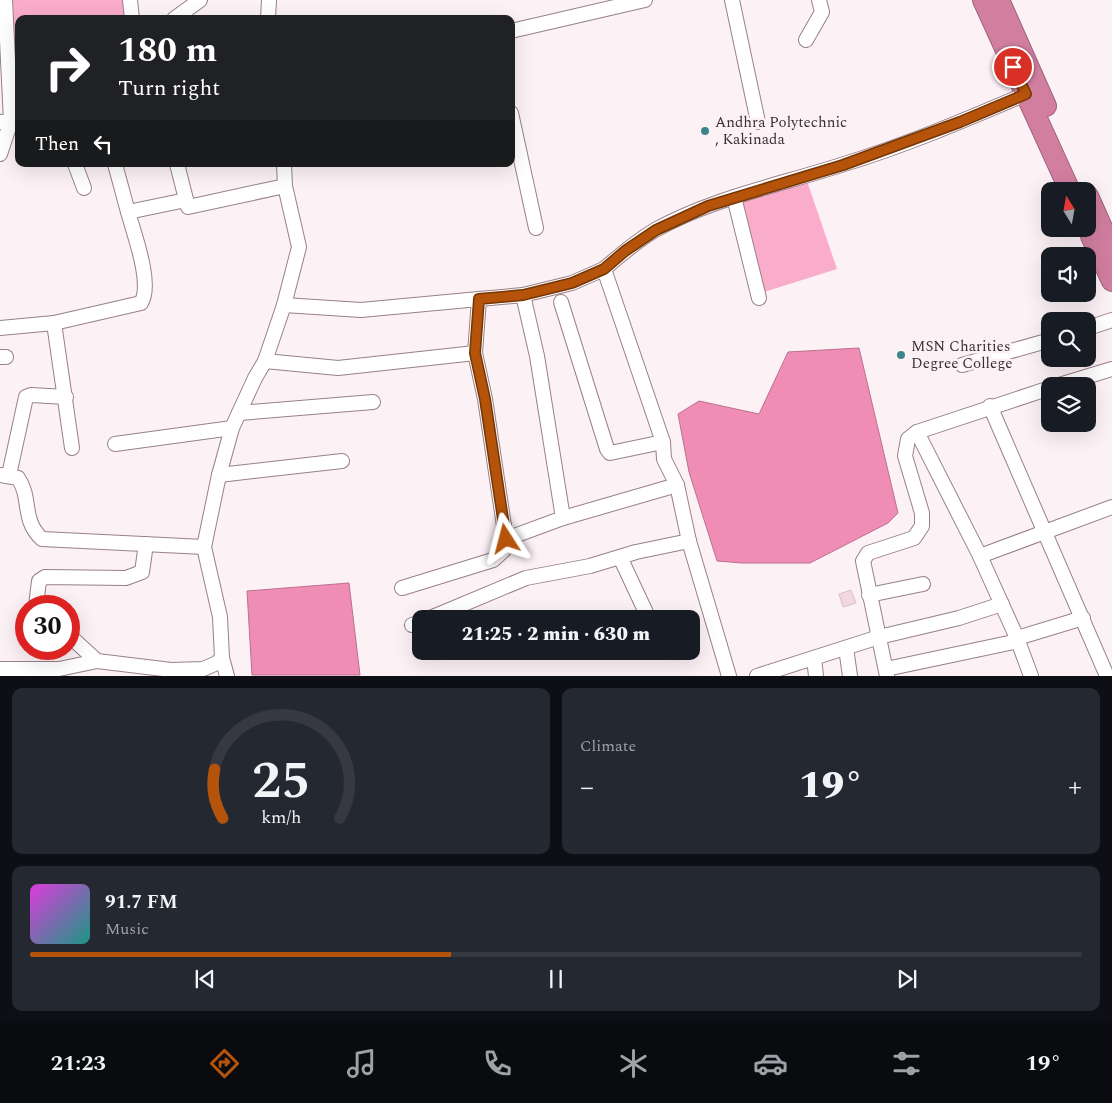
<!DOCTYPE html>
<meta charset="utf-8">
<style>
:root{--surface:#171b24;--page:#242831;--text:#f1f3f6;--muted:#9ea1a6;--line:#363941;--accent:#b45309}
body{margin:0;font-family:Spectral,serif;background:var(--page);color:var(--text);height:100vh;display:flex;flex-direction:column;font-size:19px;white-space:nowrap}
*{box-sizing:border-box;margin:0}
p{font-size:16px;color:var(--muted)}
.icon{flex:none;width:28px;height:28px;fill:none;stroke:currentColor;stroke-width:2;stroke-linecap:round;stroke-linejoin:round}
.map{position:relative;height:676px;overflow:hidden}
.details{display:flex;flex-direction:column;gap:12px;padding:12px;background:#0d0f14;flex:1}
.details>*{flex:none}
.guide{position:absolute;left:15px;top:15px;width:500px;height:152px;border-radius:10px;box-shadow:0 5px 20px #0002;background:#202124;color:#fff;overflow:hidden}
.needle{width:32px;rotate:349deg}
.buttons{position:absolute;left:1041px;top:182px;display:grid;gap:10px}
.buttons a{display:grid;place-items:center;width:55px;height:55px;border-radius:10px;background:var(--surface);box-shadow:0 5px 20px #0002;font-size:25px}
.speed{position:absolute;left:15px;top:595px;display:flex;gap:10px;font-size:25px;font-weight:700;text-align:center}
.speed>*{display:grid;place-content:center;width:65px;height:65px;border-radius:50%;background:var(--surface);box-shadow:0 5px 20px #0002;line-height:1}
.speed .limit{border:8px solid #d22;background:#fff;color:#111}
.pin{position:absolute;display:grid;place-items:center;width:42px;height:42px;color:#fff;margin:-21px;border:2px solid #fff;border-radius:50%;box-shadow:0 1px 5px #0007}
.me{position:absolute;width:55px;margin:-28px;rotate:351deg;stroke-linejoin:round;filter:drop-shadow(0 0 4px #0008)}
.turn{display:flex;align-items:center;gap:18px;height:105px;padding:0 20px;font-size:22px}
.turn .icon{width:65px;height:65px;stroke-width:2.5}
.turn b{display:block;font-size:35px;line-height:42px}
.then{display:flex;align-items:center;height:48px;padding:0 20px;background:#0003;gap:10px;font-size:19px}
.big{font-size:38px;font-weight:800;line-height:1.1}
.details .widget{flex:1;display:flex;flex-direction:column;justify-content:center;gap:8px;min-width:0;padding:0 18px;border-radius:10px;background:var(--page)}
.details .dial{align-items:center;gap:0}
.dial svg{height:130px;overflow:visible;fill:none;stroke:var(--line);stroke-width:7;stroke-linecap:round;text-anchor:middle}
.dial text{fill:var(--text);stroke:none}
.song{display:flex;align-items:center;gap:15px}
.cover{width:60px;height:60px;border-radius:8px;background:linear-gradient(135deg,hsl(300 70% 55%),hsl(170 70% 35%))}
.played{height:5px;border-radius:2px;background:linear-gradient(90deg,var(--accent) 40%,var(--line) 40%)}
.keys{display:flex;justify-content:space-around;direction:ltr}
.heat{display:flex;justify-content:space-between;align-items:center;font-size:28px;direction:ltr}
.details .tiles{flex:1;display:grid;gap:12px;grid-template-columns:1fr 1fr}
.widget:last-child{grid-column:span 2}
.trip{position:absolute;left:412px;top:610px;width:288px;height:50px;border-radius:10px;background:var(--surface);box-shadow:0 5px 20px #0002;font-weight:800;line-height:50px;text-align:center}
.tabs{display:flex;height:80px;justify-content:space-around;align-items:center;background:#090b0e;color:var(--muted)}
.tabs .icon{width:35px;height:35px}
.tabs .current{color:var(--accent)}
.tabs b{font-size:22px;color:var(--text)}
.map>svg:first-child{display:block}
.green{fill:#faadca}
.water{fill:#f08db5;stroke:#ba718e}
.building{fill:#f2d7e0;stroke:#dabfc8}
.lines{fill:none;stroke-linecap:round;stroke-linejoin:round}
.minor-casing{stroke:#998089;stroke-width:16}
.highway-casing{stroke:#9c637a;stroke-width:22}
.minor{stroke:#fff;stroke-width:14}
.highway{stroke:#d17e9f;stroke-width:20}
.route-casing{stroke:#753606;stroke-width:12}
.route{stroke:#b45309;stroke-width:9}
.poi-dot{fill:#3d848c;stroke:#fcf1f5;stroke-width:2}
.labels{text-anchor:middle;stroke-width:5;stroke-linejoin:round;paint-order:stroke}
.poi-label{font-size:15px;fill:#3b3134;stroke:#fcf1f5;text-anchor:start}
</style>
<div class="map">
<svg width="1112" height="676" viewBox="0 0 1112 676">
<rect width="100%" height="100%" fill="#fcf1f5"/>
<g class="green">
<path d="M 9,0 L 125,0 L 126,19 L 19,19 L 19,42 L 10,43 Z"/>
<path d="M 807,181 L 837,269 L 764,292 L 741,200 Z"/>
</g>
<g class="water">
<path d="M 859,348 L 898,513 L 888,523 L 810,563 L 742,563 L 717,561 L 689,472 L 678,414 L 699,401 L 759,414 L 788,352 Z"/>
<path d="M 349,583 L 360,675 L 252,675 L 247,591 Z"/>
</g>
<path class="building" d="M 851,590 L 856,603 L 843,607 L 839,594 Z"/>
<g class="lines">
<g class="minor-casing">
<g id="minor">
<path d="M 5,0 L 11,121 L 19,120"/>
<path d="M 130,0 L 132,19"/>
<path d="M 732,0 L 758,122"/>
<path d="M 174,19 L 200,0"/>
<path d="M 268,19 L 269,0"/>
<path d="M 511,31 L 645,0"/>
<path d="M 806,40 L 822,12 L 819,0"/>
<path d="M 511,113 L 536,228"/>
<path d="M 0,122 L 11,121 L 0,154"/>
<path d="M 75,164 L 84,188"/>
<path d="M 115,164 L 128,212 L 186,200"/>
<path d="M 177,164 L 188,207 L 285,186 L 284,164"/>
<path d="M 734,197 L 759,298"/>
<path d="M 604,269 C 620,255 637,241 655,230 C 713,198 779,185 841,165 C 904,146 965,120 1026,94"/>
<path d="M 561,302 L 607,449 L 610,453 L 663,442"/>
<path d="M 54,323 L 72,448"/>
<path d="M 0,328 L 54,323 L 141,303 C 153,284 134,234 128,212"/>
<path d="M 1088,328 L 1112,320"/>
<path d="M 475,353 L 485,399 L 506,539 L 563,518 L 537,356 L 523,295 L 479,299"/>
<path d="M 0,357 L 6,357"/>
<path d="M 265,361 L 338,368 L 475,353 L 479,299 L 361,310 L 284,305"/>
<path d="M 962,365 L 1050,340"/>
<path d="M 1056,386 L 1112,369"/>
<path d="M 990,406 L 1107,676"/>
<path d="M 239,413 L 373,402"/>
<path d="M 917,432 L 980,556 L 1017,638"/>
<path d="M 115,444 L 232,428"/>
<path d="M 0,475 L 18,478 C 32,498 21,520 42,539 L 204,547"/>
<path d="M 9,475 L 26,397 L 31,395 L 66,397"/>
<path d="M 219,475 L 342,461"/>
<path d="M 563,518 L 677,485"/>
<path d="M 689,541 L 729,676"/>
<path d="M 980,556 L 1112,507"/>
<path d="M 620,557 L 649,619"/>
<path d="M 402,588 L 493,560 L 504,550 L 506,539"/>
<path d="M 869,595 L 923,584"/>
<path d="M 36,606 L 39,581 L 45,577 L 126,578 L 142,572 L 146,544"/>
<path d="M 428,619 L 526,578 L 590,566 L 636,552 L 689,541 L 677,485 L 664,459 L 663,442 L 604,269 L 572,283 L 523,295"/>
<path d="M 412,625 L 421,622"/>
<path d="M 69,639 L 74,640 L 97,661"/>
<path d="M 1018,641 L 1031,676"/>
<path d="M 846,648 L 850,676"/>
<path d="M 222,658 L 227,676"/>
<path d="M 814,658 L 816,676"/>
<path d="M 0,669 L 59,669 L 97,661 L 171,670 L 203,669 L 217,663 L 222,658 L 220,617 L 204,547 L 219,475 L 232,428 L 255,378 L 265,361 L 284,305 L 299,247 L 285,186"/>
<path d="M 886,669 L 1018,641 L 1017,638 L 1083,618"/>
<path d="M 757,676 L 879,637 L 959,618 L 1002,604"/>
<path d="M 887,676 L 863,561 L 868,553 L 914,538 L 922,526 L 922,513 L 905,456 L 908,439 L 917,432 L 1050,388"/>
</g>
</g>
<g class="highway-casing">
<g id="highway">
<path d="M 983,0 L 1070,191"/>
<path d="M 999,0 L 1046,106"/>
<path d="M 1088,196 L 1112,250"/>
<path d="M 1091,236 L 1112,281"/>
</g>
</g>
<use href="#minor" class="minor"/>
<use href="#highway" class="highway"/>
</g>
<g class="lines">
<g class="route-casing">
<path id="route" d="M 506,539 L 485,399 L 475,353 L 479,299 L 523,295 L 572,283 L 604,269 L 625,251 L 656,230 L 708,206 L 843,165 L 960,122 L 1026,94 L 1013,67"/>
</g>
<use href="#route" class="route"/>
</g>
<g class="poi-dot">
<circle cx="705" cy="131" r="5"/>
<circle cx="901" cy="355" r="5"/>
</g>
<g class="labels">
<g class="poi-label">
<text x="715" y="127">Andhra Polytechnic<tspan x="715" dy="17">, Kakinada</tspan></text>
<text x="911" y="351">MSN Charities<tspan x="911" dy="17">Degree College</tspan></text>
</g>
</g>
</svg>
<div class="buttons">
<a><svg class="needle" viewBox="-14 -14 28 28"><path d="M0-13l5 13h-10z" fill="#e53935"/><path d="M0 13l5-13h-10z" fill="#9ea1a6"/></svg></a>
<a><svg class="icon" aria-label="sound" viewBox="0 0 24 24"><path d="M4 9h4l5-4v14l-5-4H4zM17 9q2 3 0 6"/></svg></a>
<a><svg class="icon" aria-label="search" viewBox="0 0 24 24"><circle cx="10" cy="10" r="6"/><path d="M15 15l6 6"/></svg></a>
<a><svg class="icon" aria-label="layers" viewBox="0 0 24 24"><path d="M12 4l9 5-9 5-9-5zM3 14l9 5 9-5"/></svg></a>
</div>
<div class="speed"><div class="limit">30</div></div>
<div class="pin" style="left:1013px;top:67px;background:#d93025"><svg class="icon" aria-label="arrive" viewBox="0 0 24 24"><path d="M6 21V4h12l-3 4 3 4H6"/></svg></div>
<svg class="me" style="left:506px;top:539px" viewBox="-20 -20 40 40"><path d="M0-17L14 15 0 8-14 15z" fill="#b45309" stroke="#fff" stroke-width="4"/></svg>
<div class="trip">21:25 · 2 min · 630 m</div>
<div class="guide">
<div class="turn"><svg class="icon" aria-label="right" viewBox="0 0 24 24"><path d="M7 20v-9h11M14 6l5 5-5 5"/></svg><div><b>180 m</b>Turn right</div></div>
<div class="then">Then<svg class="icon" aria-label="left" viewBox="0 0 24 24"><path d="M17 20v-9H6M10 6l-5 5 5 5"/></svg></div>
</div>
</div>
<section class="details">
<div class="tiles">
<div class="widget dial"><svg viewBox="0 0 100 80">
<path d="M14 69A42 42 0 1 1 86 69"/>
<path d="M14 69A42 42 0 0 1 9 39" stroke="#b45309"/>
<text x="50" y="56" font-size="32" font-weight="700">25</text>
<text x="50" y="72" font-size="11">km/h</text>
</svg></div>
<div class="widget"><p>Climate</p>
<div class="heat"><a>−</a><b class="big">19°</b><a>+</a></div>
</div>
<div class="widget">
<div class="song"><i class="cover"></i><div><b>91.7 FM</b><p>Music</p></div></div>
<div class="played"></div>
<div class="keys"><svg class="icon" aria-label="previous" viewBox="0 0 24 24"><path d="M18 5L8 12l10 7zM5 5v14"/></svg><svg class="icon" aria-label="pause" viewBox="0 0 24 24"><path d="M8 5v14M16 5v14"/></svg><svg class="icon" aria-label="next" viewBox="0 0 24 24"><path d="M6 5l10 7-10 7zM19 5v14"/></svg></div>
</div>
</div>
</section>
<nav class="tabs">
<b>21:23</b>
<svg class="icon current" aria-label="directions" viewBox="0 0 24 24"><path d="M12 3l9 9-9 9-9-9zM9 14v-3h6M13 9l2 2-2 2"/></svg>
<svg class="icon" aria-label="music" viewBox="0 0 24 24"><path d="M9 18V5l10-2v13"/><circle cx="6" cy="18" r="3"/><circle cx="16" cy="16" r="3"/></svg>
<svg class="icon" aria-label="phone" viewBox="0 0 24 24"><path d="M5 4h4l2 5-3 2q2 4 5 5l2-3 5 2v4C11 20 4 13 5 4z"/></svg>
<svg class="icon" aria-label="climate" viewBox="0 0 24 24"><path d="M12 3v18M4 7l16 10M4 17L20 7"/></svg>
<svg class="icon" aria-label="car" viewBox="0 0 24 24"><path d="M5 17H2v-5l4-1 3-4h7l3 4 3 1v5h-3M9 17h6M6 11h13"/><circle cx="7" cy="17" r="2"/><circle cx="17" cy="17" r="2"/></svg>
<svg class="icon" aria-label="filters" viewBox="0 0 24 24"><path d="M4 7h16M4 17h16"/><circle cx="9" cy="7" r="2"/><circle cx="15" cy="17" r="2"/></svg>
<b>19°</b>
</nav>
